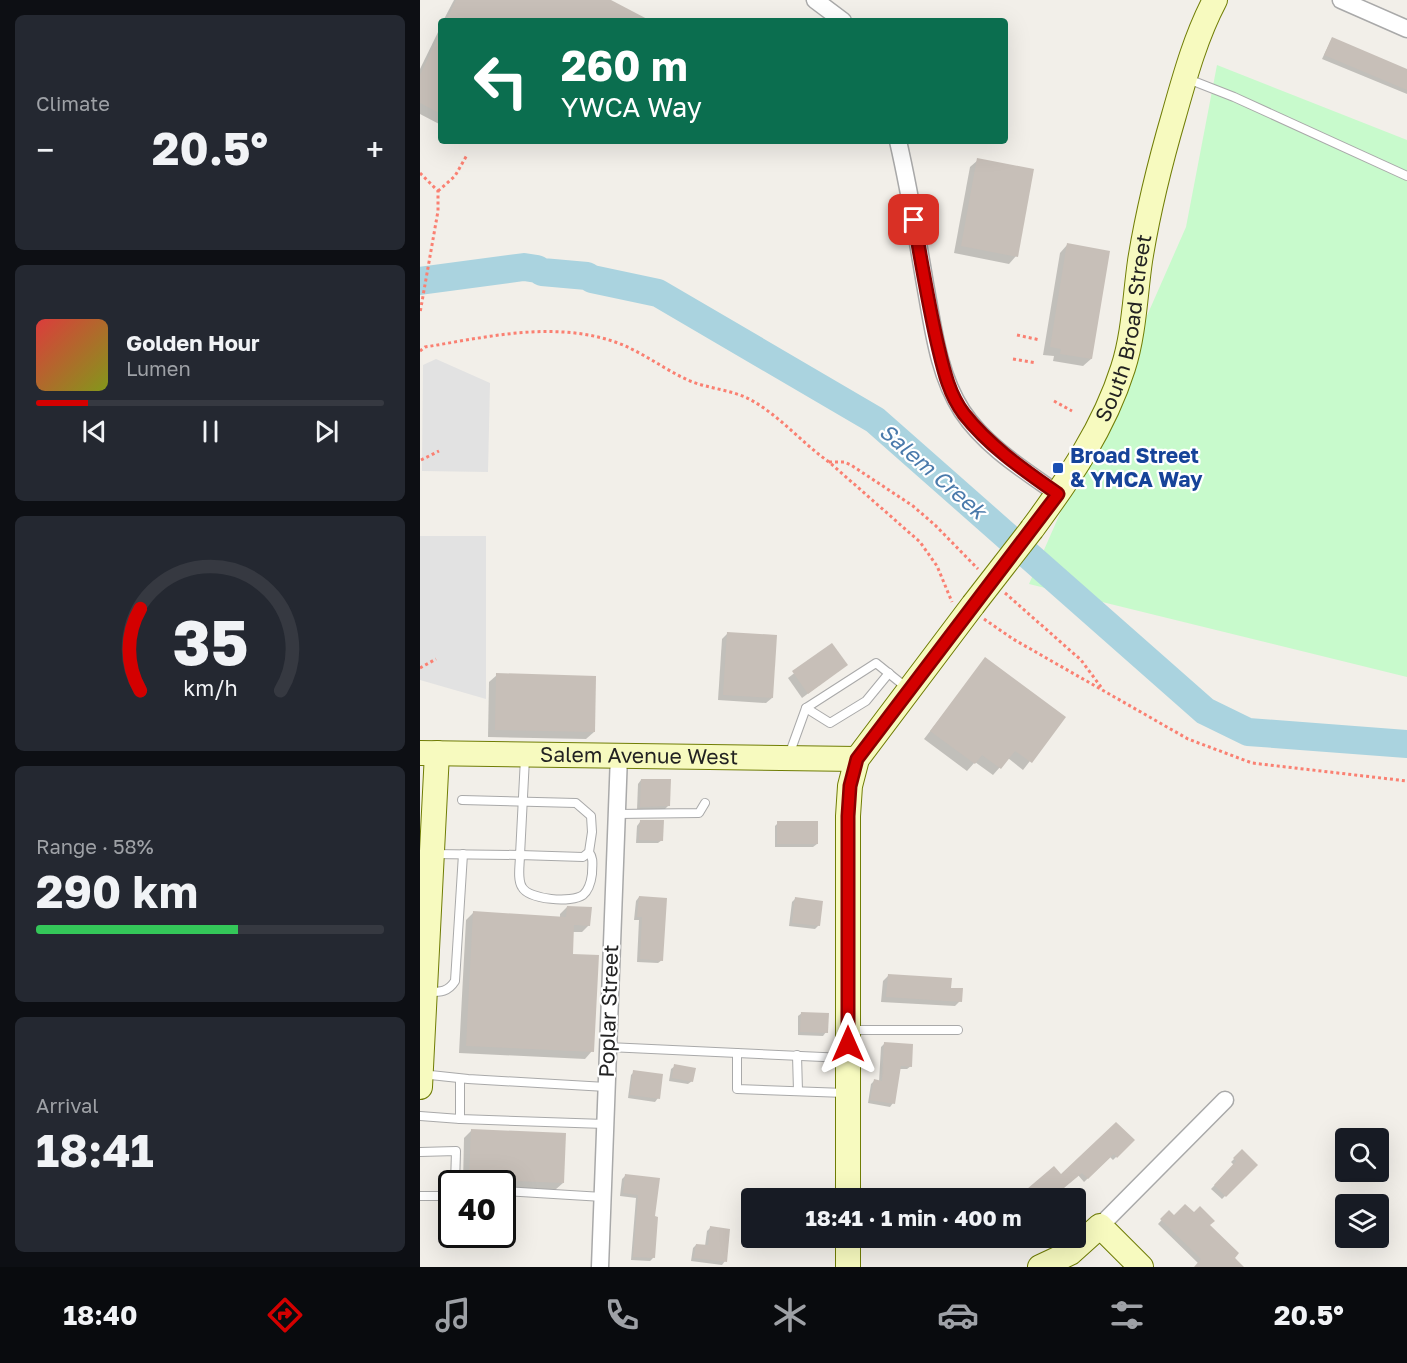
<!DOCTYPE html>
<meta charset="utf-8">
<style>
:root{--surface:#171b24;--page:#242831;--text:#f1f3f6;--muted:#9ea1a6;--line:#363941;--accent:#d40000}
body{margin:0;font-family:"Golos Text",sans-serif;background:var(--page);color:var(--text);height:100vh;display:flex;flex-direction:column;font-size:22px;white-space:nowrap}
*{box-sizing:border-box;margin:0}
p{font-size:20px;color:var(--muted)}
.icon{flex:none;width:33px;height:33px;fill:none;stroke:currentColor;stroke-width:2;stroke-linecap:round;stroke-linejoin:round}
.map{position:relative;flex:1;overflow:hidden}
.details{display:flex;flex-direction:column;gap:15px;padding:15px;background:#0d0f14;width:420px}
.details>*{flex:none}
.banner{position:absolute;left:18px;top:18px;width:570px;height:126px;border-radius:6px;box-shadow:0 6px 24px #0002;background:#0b6e4f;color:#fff;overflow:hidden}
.fabs{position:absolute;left:915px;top:1128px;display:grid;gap:12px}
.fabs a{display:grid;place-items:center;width:54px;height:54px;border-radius:6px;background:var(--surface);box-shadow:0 6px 24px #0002;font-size:30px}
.speed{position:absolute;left:18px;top:1170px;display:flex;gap:12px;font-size:30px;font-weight:700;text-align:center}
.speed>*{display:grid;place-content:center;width:78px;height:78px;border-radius:50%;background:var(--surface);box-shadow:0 6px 24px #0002;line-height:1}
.speed .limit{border:3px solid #111;border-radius:9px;background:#fff;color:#111}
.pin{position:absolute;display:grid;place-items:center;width:51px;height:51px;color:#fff;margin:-26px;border-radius:12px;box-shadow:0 3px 9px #0006}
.me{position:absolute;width:66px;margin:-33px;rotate:0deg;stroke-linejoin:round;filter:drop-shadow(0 0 4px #0008)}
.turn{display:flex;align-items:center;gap:21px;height:126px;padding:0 24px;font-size:27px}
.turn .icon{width:78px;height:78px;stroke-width:2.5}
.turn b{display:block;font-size:42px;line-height:51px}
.big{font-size:45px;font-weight:700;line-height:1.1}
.details .widget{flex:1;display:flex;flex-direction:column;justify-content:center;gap:9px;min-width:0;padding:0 21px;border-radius:9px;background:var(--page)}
.details .dial{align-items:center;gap:0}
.dial svg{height:156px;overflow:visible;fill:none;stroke:var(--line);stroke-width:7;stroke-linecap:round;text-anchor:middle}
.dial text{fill:var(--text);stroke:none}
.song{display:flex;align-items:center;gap:18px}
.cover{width:72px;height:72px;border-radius:9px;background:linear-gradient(135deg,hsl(0 70% 55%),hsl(70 70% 35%))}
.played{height:6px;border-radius:3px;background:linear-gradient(90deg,var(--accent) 15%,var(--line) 15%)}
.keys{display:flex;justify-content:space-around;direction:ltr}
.heat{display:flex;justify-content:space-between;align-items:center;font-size:33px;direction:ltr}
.charge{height:9px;border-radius:4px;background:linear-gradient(90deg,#34c759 58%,var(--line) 0)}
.trip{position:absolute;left:321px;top:1188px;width:345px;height:60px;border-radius:6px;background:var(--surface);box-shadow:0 6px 24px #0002;font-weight:700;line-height:60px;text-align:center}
.tab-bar{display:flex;height:96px;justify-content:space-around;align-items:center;background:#090b0e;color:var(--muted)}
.tab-bar .icon{width:42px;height:42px}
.tab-bar .on{color:var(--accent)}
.tab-bar b{font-size:27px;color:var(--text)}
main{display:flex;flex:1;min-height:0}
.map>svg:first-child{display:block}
.park{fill:#c8facc}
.parking{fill:#e2e2e2}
.shadow{fill:#0003}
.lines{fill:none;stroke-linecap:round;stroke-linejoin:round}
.river{stroke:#aad3df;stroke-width:28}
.building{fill:#c7bfb8}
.lane-casing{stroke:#a9a9a9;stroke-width:10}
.street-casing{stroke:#a9a9a9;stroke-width:19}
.secondary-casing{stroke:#707d05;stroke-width:26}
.path{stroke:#fa8072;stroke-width:3;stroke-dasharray:3 3;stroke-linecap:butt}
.lane{stroke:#fff;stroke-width:8}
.street{stroke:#fff;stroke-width:16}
.secondary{stroke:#f7fabf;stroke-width:24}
.secondary-bridge-casing{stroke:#707d05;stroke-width:26;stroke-linecap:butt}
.secondary-bridge{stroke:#f7fabf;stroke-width:24}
.route-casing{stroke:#8a0000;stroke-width:15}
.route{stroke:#d40000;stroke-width:10}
.transit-dot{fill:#1a4fb4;stroke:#fff;stroke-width:2}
.labels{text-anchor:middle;stroke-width:4.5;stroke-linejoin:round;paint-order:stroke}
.street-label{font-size:21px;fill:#222;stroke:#fff}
.transit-label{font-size:21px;font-weight:bold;fill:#164399;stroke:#fff;text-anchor:start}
.water-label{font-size:22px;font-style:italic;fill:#4a7aab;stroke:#fff}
</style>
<main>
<section class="details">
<div class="widget"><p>Climate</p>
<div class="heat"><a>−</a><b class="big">20.5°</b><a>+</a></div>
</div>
<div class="widget">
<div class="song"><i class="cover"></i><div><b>Golden Hour</b><p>Lumen</p></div></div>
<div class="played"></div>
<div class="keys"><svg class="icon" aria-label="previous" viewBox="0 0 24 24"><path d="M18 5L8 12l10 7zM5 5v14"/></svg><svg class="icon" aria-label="pause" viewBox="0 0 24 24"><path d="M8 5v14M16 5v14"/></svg><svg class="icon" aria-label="next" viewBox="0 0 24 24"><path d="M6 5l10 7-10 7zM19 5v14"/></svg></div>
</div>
<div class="widget dial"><svg viewBox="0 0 100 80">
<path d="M14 69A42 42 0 1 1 86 69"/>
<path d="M14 69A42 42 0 0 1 14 27" stroke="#d40000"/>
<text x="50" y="56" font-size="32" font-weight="700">35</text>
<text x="50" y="72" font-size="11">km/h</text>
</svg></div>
<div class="widget"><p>Range · 58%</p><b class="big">290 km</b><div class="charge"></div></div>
<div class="widget"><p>Arrival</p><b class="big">18:41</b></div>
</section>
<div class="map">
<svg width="987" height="1267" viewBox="0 0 987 1267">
<rect width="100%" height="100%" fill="#f2efe9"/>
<path class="park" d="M 797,65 L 987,140 L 987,677 L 609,584 L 766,227 Z"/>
<g class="parking">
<path d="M 16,359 L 70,383 L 68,472 L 2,471 L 3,365 Z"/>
<path d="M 0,536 L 66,536 L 66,699 L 0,680 Z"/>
</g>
<g class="shadow">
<path d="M 34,0 L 188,0 L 228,21 L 23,21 Z"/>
<path d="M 21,26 L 21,125 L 0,114 L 0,69 Z"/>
<path d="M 912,38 L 987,70 L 987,94 L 902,59 Z"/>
<path d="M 558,160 L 596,256 L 589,264 L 534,253 L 550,167 Z"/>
<path d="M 647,245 L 671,359 L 663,366 L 633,361 L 634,356 L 623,355 L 640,253 Z"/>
<path d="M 308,633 L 352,698 L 346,703 L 298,700 L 302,639 Z"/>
<path d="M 411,645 L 426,665 L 382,698 L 368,678 Z"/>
<path d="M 566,659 L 644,717 L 603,770 L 588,758 L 573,775 L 555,762 L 547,771 L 504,739 Z"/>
<path d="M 77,675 L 174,732 L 166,739 L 68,737 L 69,682 Z"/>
<path d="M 221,780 L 249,805 L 245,809 L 217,810 L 218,784 Z"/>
<path d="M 220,822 L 242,840 L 238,843 L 216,843 L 217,826 Z"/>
<path d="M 358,823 L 397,844 L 393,847 L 355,847 L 355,826 Z"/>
<path d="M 219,897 L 242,960 L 238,963 L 217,962 L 219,920 L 214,920 L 216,901 Z"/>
<path d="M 375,899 L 399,925 L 395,929 L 369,926 L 372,902 Z"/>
<path d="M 147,907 L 169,925 L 162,932 L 152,932 L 151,955 L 172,1051 L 165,1059 L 39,1053 L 46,920 L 53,913 L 140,918 L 140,914 Z"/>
<path d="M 468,976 L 530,989 L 540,1001 L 535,1006 L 461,1002 L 463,981 Z"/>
<path d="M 382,1013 L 406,1032 L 403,1036 L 378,1035 L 378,1016 Z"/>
<path d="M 464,1044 L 491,1066 L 487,1069 L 479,1069 L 473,1103 L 470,1107 L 448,1103 L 451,1084 L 454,1081 L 459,1082 L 461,1047 Z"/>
<path d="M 255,1066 L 272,1081 L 268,1084 L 249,1081 L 251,1069 Z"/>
<path d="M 214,1072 L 238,1098 L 235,1102 L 208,1098 L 211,1075 Z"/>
<path d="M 52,1130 L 143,1183 L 135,1190 L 82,1188 L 82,1184 L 43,1184 L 44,1138 Z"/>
<path d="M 713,1140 L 693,1160 L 690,1157 L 664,1182 L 658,1175 L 631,1198 L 609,1198 L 604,1193 L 633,1168 L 640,1176 Z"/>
<path d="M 822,1151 L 836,1165 L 802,1199 L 791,1189 L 814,1165 L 811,1162 Z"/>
<path d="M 205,1176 L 234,1218 L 233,1258 L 230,1261 L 211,1260 L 216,1198 L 200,1196 L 202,1179 Z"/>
<path d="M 455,1193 L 484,1195 L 484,1198 L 451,1198 Z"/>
<path d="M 749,1212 L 754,1217 L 788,1225 L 822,1267 L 777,1267 L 779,1264 L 738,1224 Z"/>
<path d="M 290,1228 L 305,1261 L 302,1265 L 271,1261 L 273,1248 L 276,1245 L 285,1246 L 287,1231 Z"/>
</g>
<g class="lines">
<path class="river" d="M 0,281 L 104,267 L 117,269 L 122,272 L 167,276 L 172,279 L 238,293 L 455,420 L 785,711 L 828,732 L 987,744"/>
</g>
<g class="building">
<path d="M 36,0 L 191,0 L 231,21 L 26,21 Z"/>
<path d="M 21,31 L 21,114 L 0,103 L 0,75 Z"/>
<path d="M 912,37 L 987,69 L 987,90 L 904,55 Z"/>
<path d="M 557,158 L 614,169 L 598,257 L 541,246 Z"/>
<path d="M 647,243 L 690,251 L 672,359 L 640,354 L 641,349 L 630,347 Z"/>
<path d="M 307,632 L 357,635 L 353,698 L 303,695 Z"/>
<path d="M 412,643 L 428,665 L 388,694 L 372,671 Z"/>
<path d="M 565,657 L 646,717 L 612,763 L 595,751 L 581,769 L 562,755 L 555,764 L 510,731 Z"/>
<path d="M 76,673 L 176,676 L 175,732 L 75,730 Z"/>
<path d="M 221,779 L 251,779 L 250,806 L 220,807 Z"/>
<path d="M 244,820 L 243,841 L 219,840 L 220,820 Z"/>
<rect x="357" y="821" width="41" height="23"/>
<path d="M 219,896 L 247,898 L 243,961 L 220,959 L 222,917 L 217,917 Z"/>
<path d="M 375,897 L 403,901 L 400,926 L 372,923 Z"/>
<path d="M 147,906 L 172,907 L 170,926 L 154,925 L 153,954 L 179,955 L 174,1052 L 46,1046 L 53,911 L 146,917 Z"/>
<path d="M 468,974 L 532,978 L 531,988 L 543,988 L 542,1002 L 466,997 Z"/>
<path d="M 381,1012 L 409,1013 L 408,1033 L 380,1032 Z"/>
<path d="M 464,1042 L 493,1044 L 492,1067 L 481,1066 L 475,1104 L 450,1100 L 454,1079 L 462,1081 Z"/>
<path d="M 254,1064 L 276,1068 L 273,1082 L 252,1078 Z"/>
<path d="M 213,1070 L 243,1074 L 240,1099 L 210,1095 Z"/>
<path d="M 696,1122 L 715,1140 L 697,1158 L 694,1154 L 668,1179 L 662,1173 L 632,1198 L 615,1198 L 607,1189 L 634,1166 L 641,1174 Z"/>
<path d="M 51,1129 L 146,1133 L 144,1183 L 49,1179 Z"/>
<path d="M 822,1149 L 838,1165 L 806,1197 L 794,1185 L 816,1161 L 813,1158 Z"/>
<path d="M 205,1174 L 240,1178 L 235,1216 L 238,1217 L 235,1258 L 213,1257 L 218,1195 L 203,1193 Z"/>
<path d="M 765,1204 L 774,1212 L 780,1206 L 795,1221 L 790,1225 L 819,1253 L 815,1258 L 824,1267 L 774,1267 L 781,1259 L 740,1219 L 749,1210 L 754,1215 Z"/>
<path d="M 290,1226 L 310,1229 L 307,1262 L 274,1258 L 276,1244 L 288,1245 Z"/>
</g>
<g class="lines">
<g class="lane-casing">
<g id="lane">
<path d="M 768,79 L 814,97 L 987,176"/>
<path d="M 386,708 L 410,723 L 446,701 L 469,673"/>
<path d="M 369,755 L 386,708 L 456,663 L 487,688"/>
<path d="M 42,800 L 156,803 L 171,816 L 172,832 L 169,852 L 163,857 L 100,855 C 100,865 97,879 102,887 C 109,900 152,903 163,895 C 169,890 171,882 172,874 C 172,865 174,859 169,852"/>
<path d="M 196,814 L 279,813 L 285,803"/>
<path d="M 12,854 L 100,855 L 105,758"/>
<path d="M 8,992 C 21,992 28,992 35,981 L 43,854"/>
<path d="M 430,1030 L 538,1030"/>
<path d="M 188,1047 L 425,1058"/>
<path d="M 317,1053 L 317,1089 L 425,1093"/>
<path d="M 377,1055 L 378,1091"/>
<path d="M 1,1074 L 48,1079 L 186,1087"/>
<path d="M 40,1079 L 40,1119 L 185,1124"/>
<path d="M 0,1116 L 40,1119"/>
<path d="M 0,1152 L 36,1151 L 35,1184"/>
<path d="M 82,1191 L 183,1197"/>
<path d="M 0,1196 L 32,1196"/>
</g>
</g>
<g class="street-casing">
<g id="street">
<path d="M 395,0 L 423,21"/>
<path d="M 921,0 L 987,29"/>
<path d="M 478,141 C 489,188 497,236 505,284 C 513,327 518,374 542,411 C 565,446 604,470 638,494"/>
<path d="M 680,1226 L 805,1100"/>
<path d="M 180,1267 L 199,755"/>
</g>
</g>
<g class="secondary-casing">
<g id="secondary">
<path id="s1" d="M 612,529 C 649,479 684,428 703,368 C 714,334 715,296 720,261 C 728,211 740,163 754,115 C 765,76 776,36 795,0"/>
<path id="s2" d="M 0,753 L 437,759"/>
<path d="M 0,1087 L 17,753"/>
<path d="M 428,1198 L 428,816 L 430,786 L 437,759 L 553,605"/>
<path d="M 428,1238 L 428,1267"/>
<path d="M 620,1267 L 650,1253 L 680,1226 L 721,1267"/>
</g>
</g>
<g class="path">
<path d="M 0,173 L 18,191 L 18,211 L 0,313"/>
<path d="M 18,191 L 35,176 L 47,155"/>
<path d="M 597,335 L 620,340"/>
<path d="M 0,351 L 5,347 C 68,337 135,320 198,343 C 224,353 245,370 270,381 C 290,389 313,390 331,400 C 360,416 382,443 409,462 L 500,542 L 517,566 L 532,602"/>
<path d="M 593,359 L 616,363"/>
<path d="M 634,401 L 652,411"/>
<path d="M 1,460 L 19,451"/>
<path d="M 409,462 L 424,462 L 431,465 L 493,506 L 515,525 L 558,569"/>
<path d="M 585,593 L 661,660 L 681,687"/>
<path d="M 564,619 L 593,639 L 768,739 L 832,763 L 987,781"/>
<path d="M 0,668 L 16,659"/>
</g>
<use href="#lane" class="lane"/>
<use href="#street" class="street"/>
<use href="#secondary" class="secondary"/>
<g class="secondary-bridge-casing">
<path id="secondary-bridge" d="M 553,605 L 612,529"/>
</g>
<use href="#secondary-bridge" class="secondary-bridge"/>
</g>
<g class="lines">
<g class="route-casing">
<path id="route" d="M 428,1044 L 428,816 L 430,786 L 437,759 L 638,494 C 604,470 570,447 544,414 C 528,393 523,367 517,342 C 508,302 501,261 494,220"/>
</g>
<use href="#route" class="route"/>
</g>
<rect class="transit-dot" x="632" y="462" width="12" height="12" rx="3"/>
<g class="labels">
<g class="street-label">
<text dy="7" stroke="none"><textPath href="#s1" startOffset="225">South Broad Street</textPath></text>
<text dy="7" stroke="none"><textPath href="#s2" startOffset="219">Salem Avenue West</textPath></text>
<text transform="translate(189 1011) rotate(-88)" y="7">Poplar Street</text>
</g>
<g class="transit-label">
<text x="650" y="463">Broad Street<tspan x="650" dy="24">&amp; YMCA Way</tspan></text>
</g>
<g class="water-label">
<text transform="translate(513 471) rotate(41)" y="8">Salem Creek</text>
</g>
</g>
</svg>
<div class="fabs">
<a><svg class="icon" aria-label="search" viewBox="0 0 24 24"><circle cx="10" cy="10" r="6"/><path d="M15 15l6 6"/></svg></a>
<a><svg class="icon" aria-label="layers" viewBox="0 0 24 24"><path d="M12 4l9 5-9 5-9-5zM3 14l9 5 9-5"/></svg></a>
</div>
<div class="speed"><div class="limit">40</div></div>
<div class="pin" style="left:494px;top:220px;background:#d93025"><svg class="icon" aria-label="arrive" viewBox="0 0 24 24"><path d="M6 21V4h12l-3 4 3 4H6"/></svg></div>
<svg class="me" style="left:428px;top:1044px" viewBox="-20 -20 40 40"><path d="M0-17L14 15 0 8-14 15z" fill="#d40000" stroke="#fff" stroke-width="4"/></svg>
<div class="trip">18:41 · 1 min · 400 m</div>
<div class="banner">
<div class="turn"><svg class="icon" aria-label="left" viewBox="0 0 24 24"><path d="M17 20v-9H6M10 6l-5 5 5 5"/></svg><div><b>260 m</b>YWCA Way</div></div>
</div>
</div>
</main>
<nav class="tab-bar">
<b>18:40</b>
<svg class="icon on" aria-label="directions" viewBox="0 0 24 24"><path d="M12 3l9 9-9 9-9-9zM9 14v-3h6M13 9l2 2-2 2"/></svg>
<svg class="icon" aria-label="music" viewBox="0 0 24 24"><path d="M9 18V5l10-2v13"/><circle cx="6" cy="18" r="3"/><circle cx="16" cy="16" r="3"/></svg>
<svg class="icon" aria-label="phone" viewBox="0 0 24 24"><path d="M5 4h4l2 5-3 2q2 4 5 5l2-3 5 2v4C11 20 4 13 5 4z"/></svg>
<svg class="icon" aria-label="climate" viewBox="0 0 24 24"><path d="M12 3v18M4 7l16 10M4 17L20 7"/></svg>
<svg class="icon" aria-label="car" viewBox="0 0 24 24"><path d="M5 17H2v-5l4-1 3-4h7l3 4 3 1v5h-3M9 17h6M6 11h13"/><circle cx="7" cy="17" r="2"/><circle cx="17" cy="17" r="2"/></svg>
<svg class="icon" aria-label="filters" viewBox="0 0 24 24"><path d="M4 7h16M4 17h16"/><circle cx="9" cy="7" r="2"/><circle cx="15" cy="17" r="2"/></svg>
<b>20.5°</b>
</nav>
